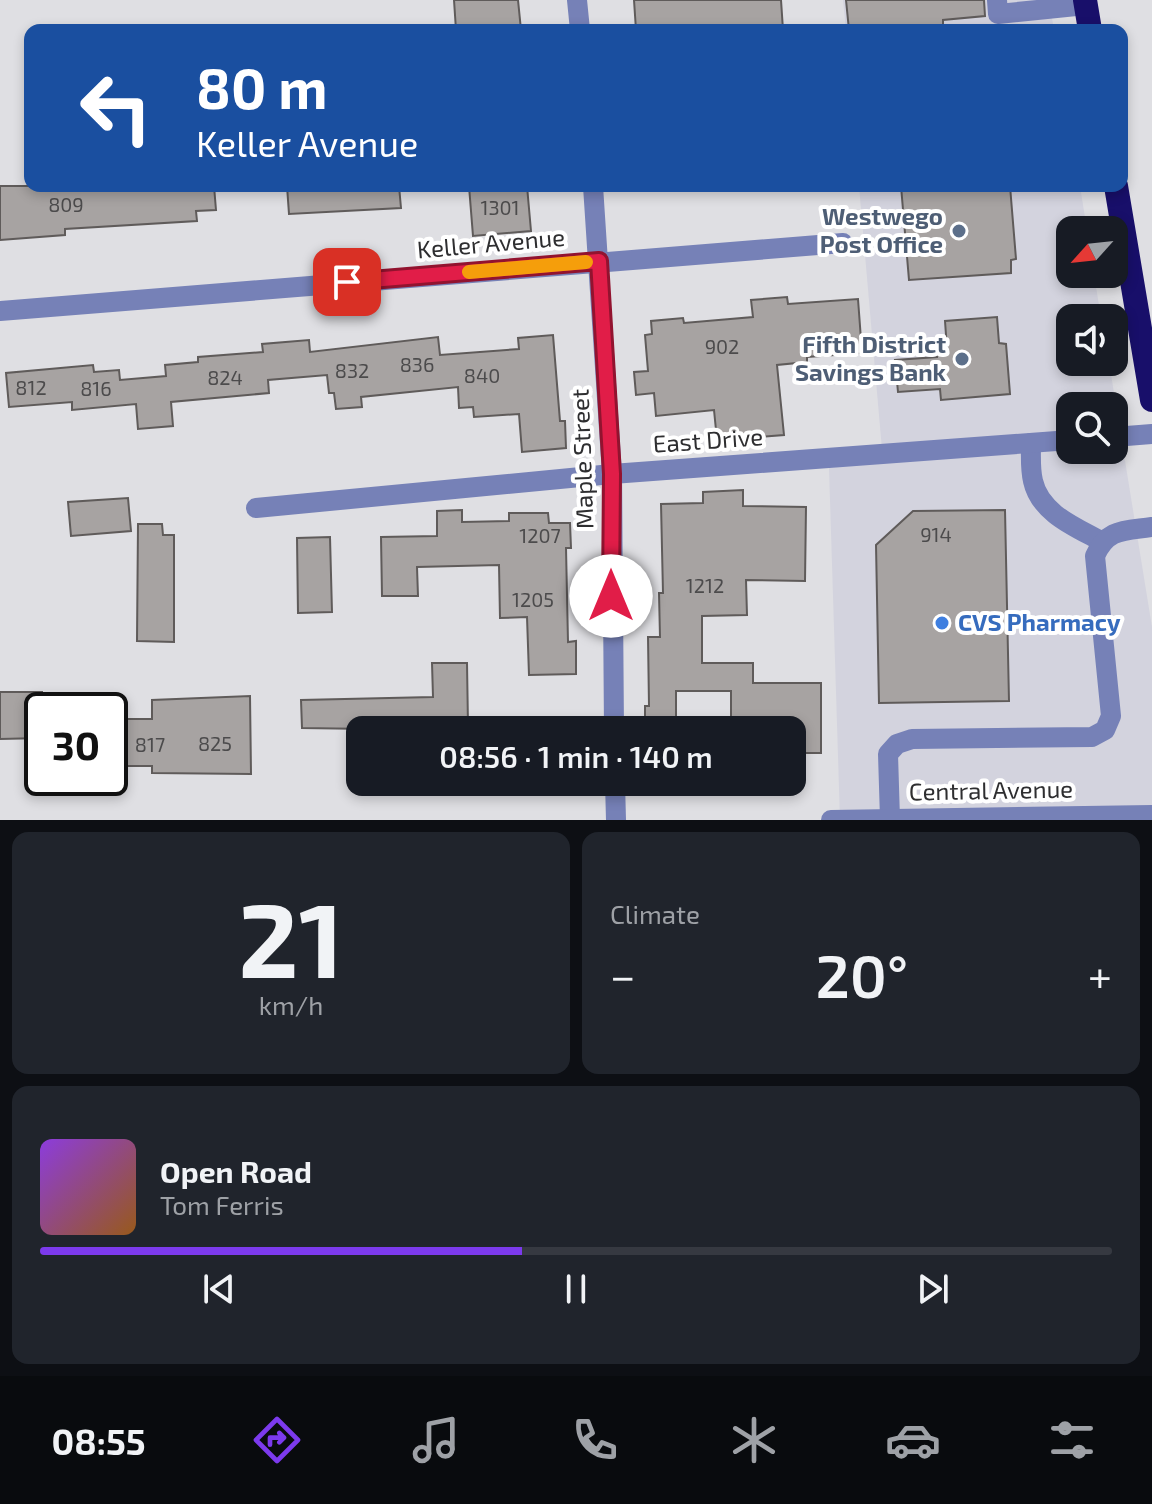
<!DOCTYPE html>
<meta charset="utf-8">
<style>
:root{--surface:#171b24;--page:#20242c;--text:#f1f3f6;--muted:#9ea1a6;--line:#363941;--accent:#7c3aed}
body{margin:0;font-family:"Exo 2",sans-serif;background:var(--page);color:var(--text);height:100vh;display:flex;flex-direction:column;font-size:30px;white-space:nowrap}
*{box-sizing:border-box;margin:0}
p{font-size:26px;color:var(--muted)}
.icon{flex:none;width:44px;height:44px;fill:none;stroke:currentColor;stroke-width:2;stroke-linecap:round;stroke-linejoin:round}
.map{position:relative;height:820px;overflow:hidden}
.drawer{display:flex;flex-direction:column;gap:12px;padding:12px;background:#0d0f14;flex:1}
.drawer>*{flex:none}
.banner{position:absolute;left:24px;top:24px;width:1104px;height:168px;border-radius:16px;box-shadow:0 4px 12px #0003;background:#1a4fa0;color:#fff;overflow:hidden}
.needle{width:52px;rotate:243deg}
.fabs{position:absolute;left:1056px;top:216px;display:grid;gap:16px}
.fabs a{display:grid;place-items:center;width:72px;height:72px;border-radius:16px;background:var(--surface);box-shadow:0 4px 12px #0003;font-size:40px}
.speed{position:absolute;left:24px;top:692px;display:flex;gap:16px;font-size:40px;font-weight:700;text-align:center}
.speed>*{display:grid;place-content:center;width:104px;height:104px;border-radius:50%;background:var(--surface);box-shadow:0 4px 12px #0003;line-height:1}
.speed .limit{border:4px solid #111;border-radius:12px;background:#fff;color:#111}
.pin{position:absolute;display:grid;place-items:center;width:68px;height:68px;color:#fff;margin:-34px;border-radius:16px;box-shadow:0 4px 12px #0006}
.me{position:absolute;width:88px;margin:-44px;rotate:0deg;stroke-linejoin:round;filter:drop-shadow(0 0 6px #0008)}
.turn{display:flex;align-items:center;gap:28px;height:168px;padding:0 40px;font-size:36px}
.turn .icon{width:104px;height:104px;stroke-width:2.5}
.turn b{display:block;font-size:56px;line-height:68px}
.big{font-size:60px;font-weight:600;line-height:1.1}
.drawer .card{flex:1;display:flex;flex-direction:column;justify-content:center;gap:12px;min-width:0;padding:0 28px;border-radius:16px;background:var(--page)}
.drawer .dial{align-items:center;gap:0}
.dial b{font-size:104px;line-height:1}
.song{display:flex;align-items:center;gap:24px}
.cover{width:96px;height:96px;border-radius:12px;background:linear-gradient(135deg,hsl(270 70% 55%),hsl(30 70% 35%))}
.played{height:8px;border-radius:4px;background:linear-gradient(90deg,var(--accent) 45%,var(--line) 45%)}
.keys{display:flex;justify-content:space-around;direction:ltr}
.heat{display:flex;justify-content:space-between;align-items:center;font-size:44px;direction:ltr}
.drawer .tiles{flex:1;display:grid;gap:12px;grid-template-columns:1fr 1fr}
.card:last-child{grid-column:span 2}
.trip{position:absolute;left:346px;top:716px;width:460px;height:80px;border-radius:16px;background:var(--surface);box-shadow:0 4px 12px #0003;font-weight:600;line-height:80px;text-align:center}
.tabs{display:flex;height:128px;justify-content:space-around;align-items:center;background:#090b0e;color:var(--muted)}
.tabs .icon{width:56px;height:56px}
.tabs .selected{color:var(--accent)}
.tabs b{font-size:36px;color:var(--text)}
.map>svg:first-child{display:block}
.built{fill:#d3d3de;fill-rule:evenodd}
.building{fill:#a7a3a2;stroke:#5f5b5a;stroke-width:2}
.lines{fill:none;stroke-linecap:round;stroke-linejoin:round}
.minor{stroke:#7681b7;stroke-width:20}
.highway{stroke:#180f6a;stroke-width:24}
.route-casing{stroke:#92132f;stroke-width:20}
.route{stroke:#e11d48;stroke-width:14}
.slow{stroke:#f59e0b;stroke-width:14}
.service-dot{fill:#5c6f8a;stroke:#fff;stroke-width:3}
.shop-dot{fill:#3f7fe0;stroke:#fff;stroke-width:3}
.labels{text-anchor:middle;stroke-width:8;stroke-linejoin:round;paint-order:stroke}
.number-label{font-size:20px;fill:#4c4b4c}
.service-label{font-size:24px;font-weight:bold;fill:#4e5e75;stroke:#fff;text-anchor:end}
.street-label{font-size:24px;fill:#2e2e30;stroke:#fff}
.shop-label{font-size:24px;font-weight:bold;fill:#366cbe;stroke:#fff;text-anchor:start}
</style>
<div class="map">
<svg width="1152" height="820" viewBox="0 0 1152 820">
<rect width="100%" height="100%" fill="#dfdfe3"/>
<g class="built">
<path d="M 843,0 L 1049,0 L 1054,30 L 846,30 Z"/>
<path d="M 859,186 L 1080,186 L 1087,230 L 1070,230 L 1070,274 L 1094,274 L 1101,318 L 1070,318 L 1070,362 L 1109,362 L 1152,627 L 1152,820 L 840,820 L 829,468 L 883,461 ZM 1070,406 L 1114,406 L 1114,450 L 1070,450 Z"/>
</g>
<g class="building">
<path d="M 454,0 L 518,0 L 521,30 L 456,30 Z"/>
<path d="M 634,0 L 781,0 L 783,30 L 636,30 Z"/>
<path d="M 846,0 L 984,0 L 985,16 L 943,20 L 943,30 L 849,30 Z"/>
<path d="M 0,186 L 214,186 L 216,210 L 196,211 L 197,221 L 65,229 L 65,235 L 0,240 Z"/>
<path d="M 287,186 L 399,186 L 401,208 L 289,214 Z"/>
<path d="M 469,186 L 527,186 L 531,231 L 473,236 Z"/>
<path d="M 901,186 L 1010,186 L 1016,259 L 1011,260 L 1011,273 L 909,280 Z"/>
<path d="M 787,297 L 788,304 L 858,299 L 862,353 L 807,357 L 807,362 L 777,365 L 784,435 L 717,440 L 714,410 L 656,416 L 654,393 L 636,395 L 634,372 L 648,371 L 645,335 L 652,334 L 651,321 L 683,318 L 684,323 L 753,317 L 751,300 Z"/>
<path d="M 997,317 L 999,343 L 1006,344 L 1010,394 L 941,400 L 940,389 L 898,392 L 895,360 L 937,357 L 937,349 L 947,349 L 945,321 Z"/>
<path d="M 553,335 L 560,421 L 565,421 L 566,448 L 522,452 L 519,414 L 474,417 L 473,407 L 459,408 L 458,387 L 361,397 L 362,407 L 336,409 L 334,393 L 329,393 L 327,375 L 268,380 L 269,393 L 171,402 L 173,426 L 138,429 L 136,404 L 72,410 L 72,402 L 9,407 L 6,373 L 93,365 L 94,372 L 119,370 L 120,380 L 166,376 L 165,365 L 198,362 L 198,357 L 263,352 L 262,344 L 309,340 L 310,352 L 438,337 L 440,355 L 519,349 L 518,338 Z"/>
<path d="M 743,490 L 743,506 L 806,507 L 805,581 L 746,580 L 747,615 L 702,616 L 702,663 L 753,663 L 753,683 L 821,683 L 821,753 L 792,753 L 792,730 L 731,730 L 731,691 L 676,691 L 676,730 L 645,730 L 645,706 L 649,706 L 648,637 L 660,637 L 659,593 L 663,593 L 661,504 L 703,503 L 703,492 Z"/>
<path d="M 128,498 L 131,531 L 71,536 L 68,502 Z"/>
<path d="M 462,510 L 462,522 L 509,521 L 509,513 L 548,513 L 549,523 L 570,523 L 571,548 L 566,548 L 568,642 L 576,641 L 576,674 L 529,675 L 527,617 L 500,618 L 499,565 L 417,567 L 418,596 L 382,596 L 381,537 L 437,536 L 437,511 Z"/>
<path d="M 1005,510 L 1009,701 L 879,703 L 876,545 L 913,511 Z"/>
<path d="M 138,524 L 162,524 L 163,535 L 174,535 L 174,642 L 137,641 Z"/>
<path d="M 330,537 L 332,612 L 298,613 L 297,538 Z"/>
<path d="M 432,663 L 467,663 L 468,726 L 438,727 L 438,730 L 302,728 L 301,700 L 433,697 Z"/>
<path d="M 0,692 L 42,692 L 42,738 L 0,739 Z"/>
<path d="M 250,696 L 251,774 L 152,773 L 152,766 L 110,766 L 110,719 L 152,719 L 152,700 Z"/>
</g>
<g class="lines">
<g class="minor">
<path d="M 577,0 L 580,30"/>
<path d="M 997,0 L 998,14 L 1086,5"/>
<path d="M 593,186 L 612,474 L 614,730"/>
<path d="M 0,311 L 843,243"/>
<path d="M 1114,437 L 1152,434"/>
<path d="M 1031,443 C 1031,455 1030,469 1033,481 C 1040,513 1075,527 1101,541"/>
<path d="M 256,508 L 612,474 L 1070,440"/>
<path d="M 615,782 L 616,820"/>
<path d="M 890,819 L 888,754 L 897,744 L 912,739 L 1092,737 L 1105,730 L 1111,716 L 1095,556 C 1107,528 1125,531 1152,527"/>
<path d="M 831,820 L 1152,815"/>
</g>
<g class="highway">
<path d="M 1085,0 L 1090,30"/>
<path d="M 1116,186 L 1152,400"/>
</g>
</g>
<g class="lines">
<g class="route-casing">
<path id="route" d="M 347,282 L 599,261 L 612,474 L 611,596"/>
</g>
<use href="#route" class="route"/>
<path class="slow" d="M 469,272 L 586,262"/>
</g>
<g class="service-dot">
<circle cx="959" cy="231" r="8"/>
<circle cx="962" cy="359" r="8"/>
</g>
<circle class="shop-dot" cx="942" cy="623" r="8"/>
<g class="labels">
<g class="number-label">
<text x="66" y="212">809</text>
<text x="500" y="215">1301</text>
<text x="722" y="354">902</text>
<text x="417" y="372">836</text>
<text x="352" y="378">832</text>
<text x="482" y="383">840</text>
<text x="225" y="385">824</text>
<text x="31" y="395">812</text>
<text x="96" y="396">816</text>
<text x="936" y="542">914</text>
<text x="540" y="543">1207</text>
<text x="705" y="593">1212</text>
<text x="533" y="607">1205</text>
<text x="215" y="751">825</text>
<text x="150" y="752">817</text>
</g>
<g class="service-label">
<text x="943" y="225">Westwego<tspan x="943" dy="28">Post Office</tspan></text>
<text x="946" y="353">Fifth District<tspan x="946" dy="28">Savings Bank</tspan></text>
</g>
<g class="street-label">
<text transform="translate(491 244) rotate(-5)" y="8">Keller Avenue</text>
<text transform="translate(708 441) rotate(-4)" y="8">East Drive</text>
<text transform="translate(583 459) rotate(-92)" y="8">Maple Street</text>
<text transform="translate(991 791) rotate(-1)" y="8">Central Avenue</text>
</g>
<g class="shop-label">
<text x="958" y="631">CVS Pharmacy</text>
</g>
</g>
</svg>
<div class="fabs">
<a><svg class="needle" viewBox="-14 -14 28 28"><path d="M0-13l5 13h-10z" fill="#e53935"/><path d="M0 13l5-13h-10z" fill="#9ea1a6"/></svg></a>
<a><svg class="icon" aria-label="sound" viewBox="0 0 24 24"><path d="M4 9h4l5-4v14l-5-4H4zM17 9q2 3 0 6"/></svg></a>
<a><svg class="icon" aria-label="search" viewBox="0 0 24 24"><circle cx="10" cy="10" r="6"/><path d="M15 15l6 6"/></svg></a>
</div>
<div class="speed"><div class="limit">30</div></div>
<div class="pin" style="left:347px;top:282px;background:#d93025"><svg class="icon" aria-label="arrive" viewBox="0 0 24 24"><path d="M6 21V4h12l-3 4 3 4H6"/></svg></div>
<svg class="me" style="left:611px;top:596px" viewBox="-20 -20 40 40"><circle r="19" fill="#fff"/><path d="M0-13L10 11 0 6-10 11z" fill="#e11d48"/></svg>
<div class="trip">08:56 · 1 min · 140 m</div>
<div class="banner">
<div class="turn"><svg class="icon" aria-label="left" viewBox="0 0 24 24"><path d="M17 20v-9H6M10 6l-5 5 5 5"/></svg><div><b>80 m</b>Keller Avenue</div></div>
</div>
</div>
<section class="drawer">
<div class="tiles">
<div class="card dial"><b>21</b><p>km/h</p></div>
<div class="card"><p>Climate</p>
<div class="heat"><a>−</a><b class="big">20°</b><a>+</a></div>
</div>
<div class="card">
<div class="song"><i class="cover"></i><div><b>Open Road</b><p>Tom Ferris</p></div></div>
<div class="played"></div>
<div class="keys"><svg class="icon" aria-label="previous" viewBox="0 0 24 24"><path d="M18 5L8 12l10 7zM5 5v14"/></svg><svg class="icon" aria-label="pause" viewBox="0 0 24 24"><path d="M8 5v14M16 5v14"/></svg><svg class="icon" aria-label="next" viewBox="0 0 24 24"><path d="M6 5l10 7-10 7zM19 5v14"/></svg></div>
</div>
</div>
</section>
<nav class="tabs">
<b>08:55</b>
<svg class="icon selected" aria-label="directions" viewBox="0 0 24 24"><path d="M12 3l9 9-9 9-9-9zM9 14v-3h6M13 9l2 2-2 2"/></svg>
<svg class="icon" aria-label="music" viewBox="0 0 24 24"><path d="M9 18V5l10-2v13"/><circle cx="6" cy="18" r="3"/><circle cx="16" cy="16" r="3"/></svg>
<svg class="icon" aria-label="phone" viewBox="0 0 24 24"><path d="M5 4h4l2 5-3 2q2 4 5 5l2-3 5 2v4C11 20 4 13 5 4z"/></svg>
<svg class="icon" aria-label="climate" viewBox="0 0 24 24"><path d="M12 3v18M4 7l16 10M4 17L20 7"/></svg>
<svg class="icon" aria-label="car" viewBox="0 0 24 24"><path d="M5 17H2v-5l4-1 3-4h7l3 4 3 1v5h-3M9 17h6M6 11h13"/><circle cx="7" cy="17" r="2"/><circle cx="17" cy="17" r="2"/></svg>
<svg class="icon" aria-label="filters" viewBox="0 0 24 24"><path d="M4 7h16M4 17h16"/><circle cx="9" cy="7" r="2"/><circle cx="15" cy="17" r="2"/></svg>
</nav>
